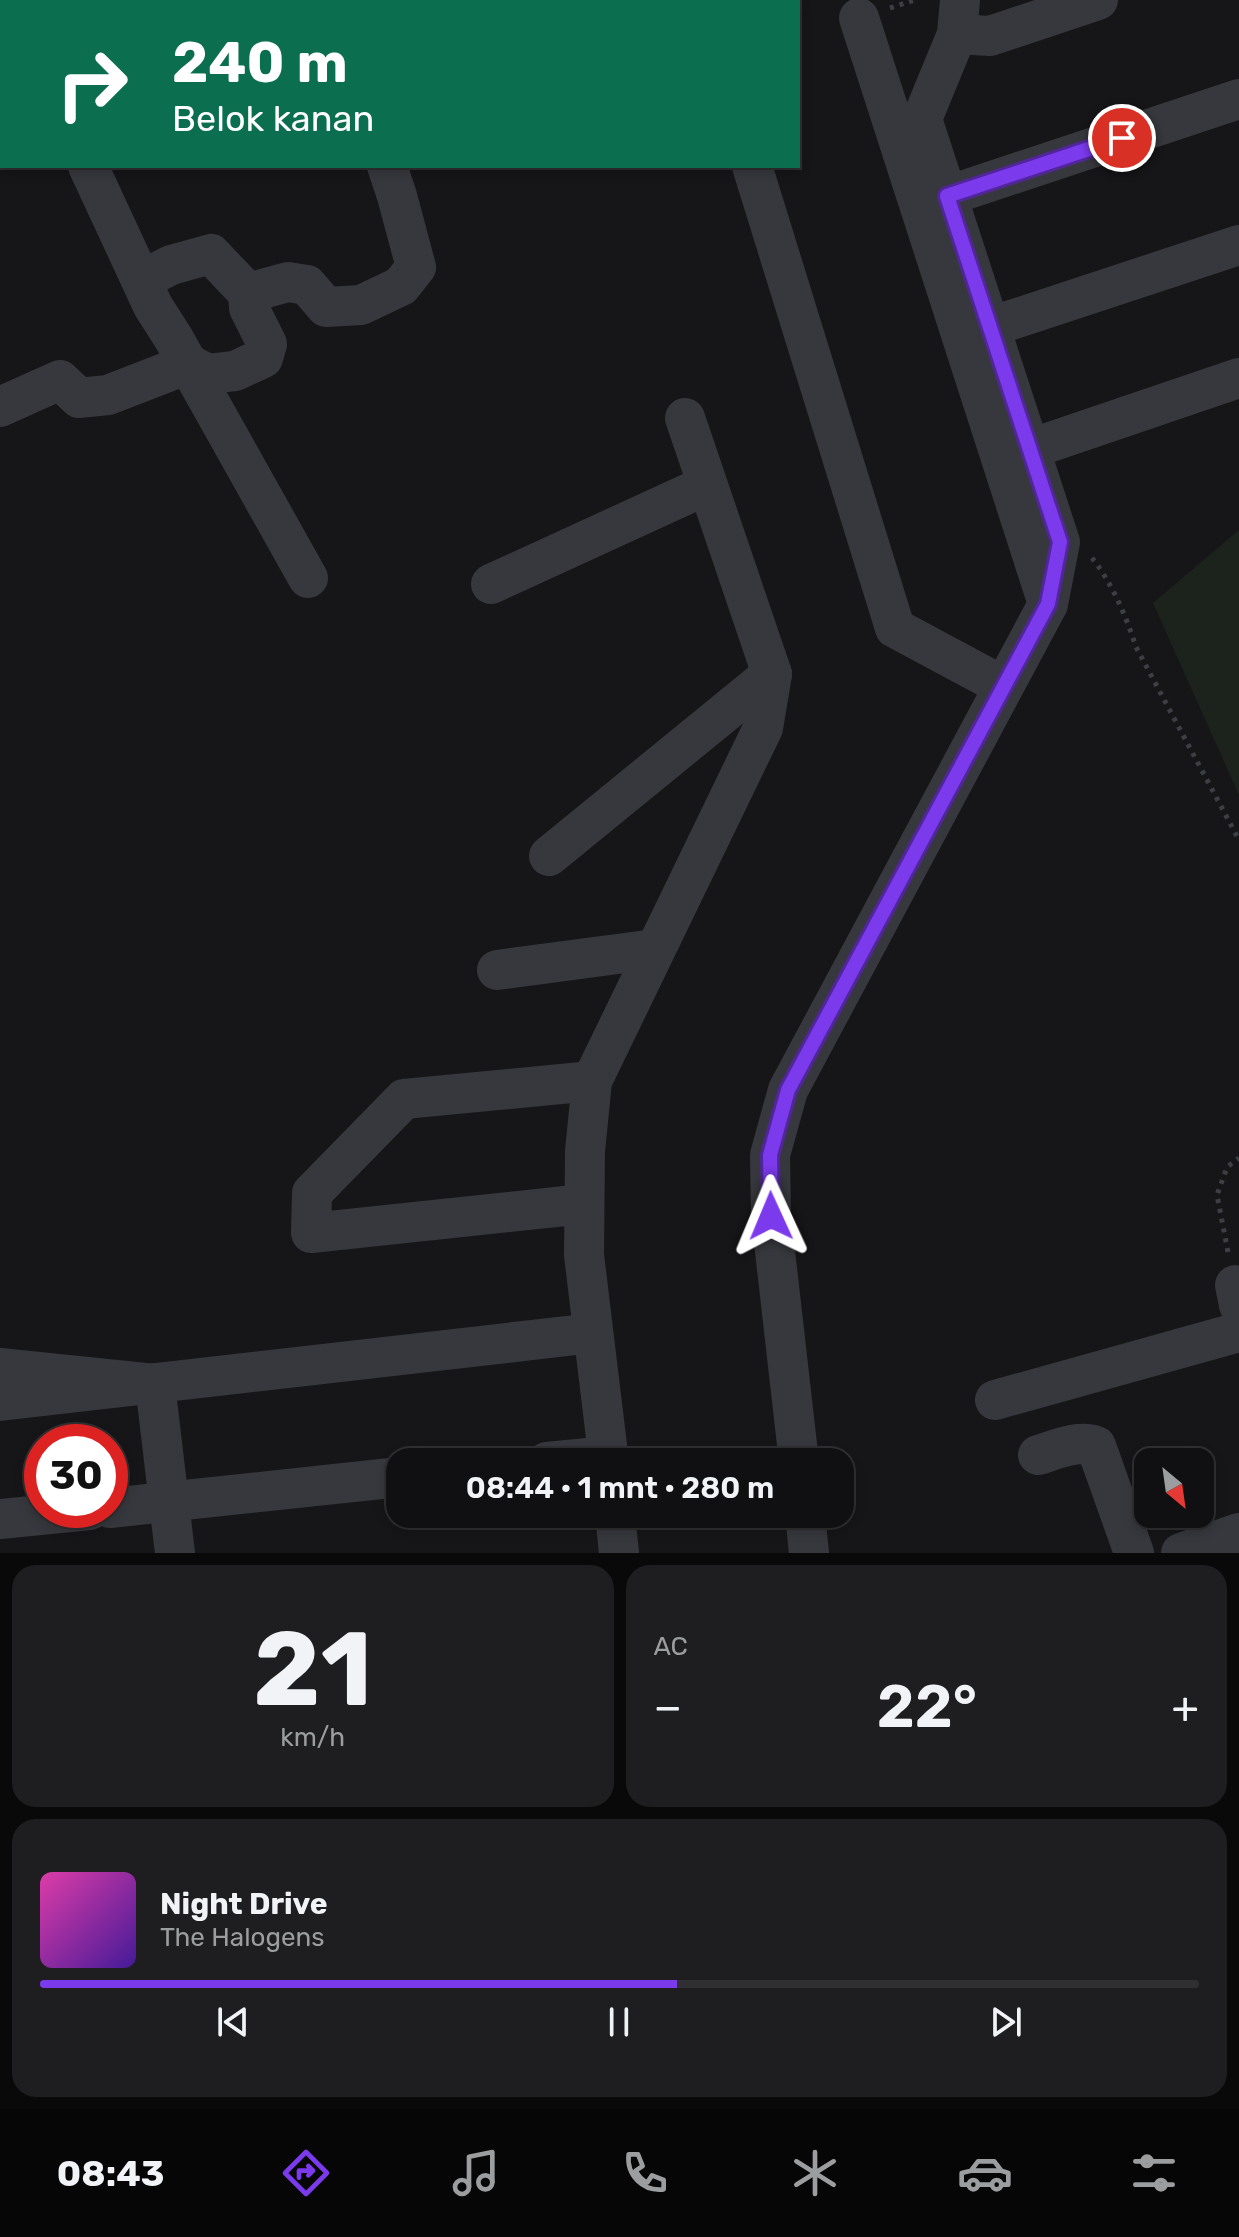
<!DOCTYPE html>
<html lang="id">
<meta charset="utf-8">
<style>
:root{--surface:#101012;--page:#1e1e20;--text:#f1f3f6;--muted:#9c9d9f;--line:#303032;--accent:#7c3aed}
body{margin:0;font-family:Rubik,sans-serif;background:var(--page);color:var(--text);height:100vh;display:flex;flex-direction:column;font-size:30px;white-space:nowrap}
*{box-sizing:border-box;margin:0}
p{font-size:26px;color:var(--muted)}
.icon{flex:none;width:44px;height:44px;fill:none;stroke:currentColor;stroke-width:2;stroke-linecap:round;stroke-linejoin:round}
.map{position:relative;height:1553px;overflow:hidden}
.sheet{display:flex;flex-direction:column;gap:12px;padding:12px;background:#09090a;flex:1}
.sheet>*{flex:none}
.banner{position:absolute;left:0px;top:0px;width:800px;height:168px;box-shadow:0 4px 12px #0003,0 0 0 2px var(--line);background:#0b6e4f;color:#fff;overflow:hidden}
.needle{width:52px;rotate:151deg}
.buttons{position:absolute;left:1134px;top:1448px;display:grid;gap:16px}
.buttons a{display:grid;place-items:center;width:80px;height:80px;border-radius:16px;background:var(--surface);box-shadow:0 4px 12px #0003,0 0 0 2px var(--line);font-size:40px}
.speed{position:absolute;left:24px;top:1424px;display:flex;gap:16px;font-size:40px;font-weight:700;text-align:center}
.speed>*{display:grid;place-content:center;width:104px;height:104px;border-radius:50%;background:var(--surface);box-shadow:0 4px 12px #0003,0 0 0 2px var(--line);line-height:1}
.speed .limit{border:12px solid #d22;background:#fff;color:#111}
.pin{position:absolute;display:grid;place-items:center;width:68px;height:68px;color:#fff;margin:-34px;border:4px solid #fff;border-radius:50%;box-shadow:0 2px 8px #0007}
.me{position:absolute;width:88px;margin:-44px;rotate:359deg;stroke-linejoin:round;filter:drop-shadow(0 0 6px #0008)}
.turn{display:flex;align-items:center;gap:28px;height:168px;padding:0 40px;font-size:36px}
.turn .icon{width:104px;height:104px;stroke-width:2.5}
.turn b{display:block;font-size:56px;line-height:68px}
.big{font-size:60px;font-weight:600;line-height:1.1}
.sheet .card{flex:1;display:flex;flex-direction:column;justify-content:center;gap:12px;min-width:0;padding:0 28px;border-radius:24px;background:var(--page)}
.sheet .dial{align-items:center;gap:0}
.dial b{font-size:104px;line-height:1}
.song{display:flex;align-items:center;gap:24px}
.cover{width:96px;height:96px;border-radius:12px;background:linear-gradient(135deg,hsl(320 70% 55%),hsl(260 70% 35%))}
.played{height:8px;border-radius:4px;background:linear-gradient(90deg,var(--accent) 55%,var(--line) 55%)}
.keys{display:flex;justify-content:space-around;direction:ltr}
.heat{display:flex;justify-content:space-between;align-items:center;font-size:44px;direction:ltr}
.sheet .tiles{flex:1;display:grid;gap:12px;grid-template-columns:1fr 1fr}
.card:last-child{grid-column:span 2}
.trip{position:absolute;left:386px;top:1448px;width:468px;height:80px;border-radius:24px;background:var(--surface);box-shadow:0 4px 12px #0003,0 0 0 2px var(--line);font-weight:600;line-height:80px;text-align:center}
.dock{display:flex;height:128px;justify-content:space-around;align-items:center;background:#060607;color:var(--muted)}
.dock .icon{width:56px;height:56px}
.dock .selected{color:var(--accent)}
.dock b{font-size:36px;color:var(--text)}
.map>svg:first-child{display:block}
.green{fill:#1c231d}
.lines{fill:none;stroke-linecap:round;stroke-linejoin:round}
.path{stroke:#3d3f44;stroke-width:5;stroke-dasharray:4 6;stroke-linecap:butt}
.minor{stroke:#37383d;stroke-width:40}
.route-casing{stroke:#51269a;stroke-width:20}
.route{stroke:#7c3aed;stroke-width:14}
</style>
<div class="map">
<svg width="1239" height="1553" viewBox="0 0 1239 1553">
<rect width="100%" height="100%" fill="#161618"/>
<path class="green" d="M 1239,530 L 1239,795 L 1153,603 Z"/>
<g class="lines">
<g class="path">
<path d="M 890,8 L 915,0"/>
<path d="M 1092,558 C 1112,583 1126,616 1136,647 L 1239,840"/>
<path d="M 1228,1252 L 1217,1195 L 1227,1167 L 1239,1158"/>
</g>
<g class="minor">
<path d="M 6,0 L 7,2"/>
<path d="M 255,0 L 255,2"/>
<path d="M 419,2 L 424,0"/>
<path d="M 859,18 L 1048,604 L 1060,542 L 922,119 L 957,34 L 960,0"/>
<path d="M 957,34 L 990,36 L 1098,0"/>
<path d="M 0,127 L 2,126"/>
<path d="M 88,166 L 153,306 L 174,339 L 308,578"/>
<path d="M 752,166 L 895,628 L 1003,686"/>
<path d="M 947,196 L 1239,99"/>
<path d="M 142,280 L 171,265 L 211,254 L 248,293"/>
<path d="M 990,327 L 1239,245"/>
<path d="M 0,407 L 60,380 L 79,398 L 108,395 L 188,364 L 208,374 L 235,371 L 263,358 L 267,344 L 249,308 L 248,293 L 288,282 L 307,285 L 326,307 L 361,305 L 401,286 L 416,267 L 397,196 L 387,166"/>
<path d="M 1030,449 L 1239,378"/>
<path d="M 491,584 L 707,485"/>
<path d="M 549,856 L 772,674"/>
<path d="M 497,970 L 655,949"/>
<path d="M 584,1204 L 311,1233 L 312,1193 L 404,1099 L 592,1081"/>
<path d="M 1235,1285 L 1239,1305"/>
<path d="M 0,1368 L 155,1384 L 175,1553"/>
<path d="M 995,1400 L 1239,1332"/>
<path d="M 0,1401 L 593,1333"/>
<path d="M 1038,1455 C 1055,1450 1079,1439 1096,1446 L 1134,1553"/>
<path d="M 547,1462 L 608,1456"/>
<path d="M 609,1462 L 584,1255 L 585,1151 L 592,1081 L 763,728 L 772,674 L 685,418"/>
<path d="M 799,1462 L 771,1216 L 770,1155 L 788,1090 L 1048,604"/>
<path d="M 110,1508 L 400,1477"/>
<path d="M 615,1514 L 619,1553"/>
<path d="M 805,1514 L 809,1553"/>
<path d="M 0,1519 L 90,1510"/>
<path d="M 1181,1553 L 1239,1533"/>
</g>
</g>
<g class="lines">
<g class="route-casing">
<path id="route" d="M 771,1216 L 770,1155 L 788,1090 L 1048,604 L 1060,542 L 947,196 L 1122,138"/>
</g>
<use href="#route" class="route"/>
</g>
</svg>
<div class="buttons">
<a><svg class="needle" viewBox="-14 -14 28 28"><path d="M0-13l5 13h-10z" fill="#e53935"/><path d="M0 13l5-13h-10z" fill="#9c9d9f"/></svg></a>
</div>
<div class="speed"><div class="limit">30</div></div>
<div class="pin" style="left:1122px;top:138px;background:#d93025"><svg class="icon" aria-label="arrive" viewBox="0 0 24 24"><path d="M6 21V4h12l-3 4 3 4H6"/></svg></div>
<svg class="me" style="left:771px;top:1216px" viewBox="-20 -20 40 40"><path d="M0-17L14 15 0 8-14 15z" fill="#7c3aed" stroke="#fff" stroke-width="4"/></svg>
<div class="trip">08:44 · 1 mnt · 280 m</div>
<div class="banner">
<div class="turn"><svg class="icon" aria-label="right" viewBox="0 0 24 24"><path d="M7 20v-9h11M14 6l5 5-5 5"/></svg><div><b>240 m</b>Belok kanan</div></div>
</div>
</div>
<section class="sheet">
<div class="tiles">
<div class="card dial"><b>21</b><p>km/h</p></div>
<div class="card"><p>AC</p>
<div class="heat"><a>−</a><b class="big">22°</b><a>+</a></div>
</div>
<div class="card">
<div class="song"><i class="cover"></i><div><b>Night Drive</b><p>The Halogens</p></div></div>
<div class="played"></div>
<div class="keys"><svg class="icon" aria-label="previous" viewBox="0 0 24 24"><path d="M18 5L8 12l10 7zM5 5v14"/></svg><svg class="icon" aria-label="pause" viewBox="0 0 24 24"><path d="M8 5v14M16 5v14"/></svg><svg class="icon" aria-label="next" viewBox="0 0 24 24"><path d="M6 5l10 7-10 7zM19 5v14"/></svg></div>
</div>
</div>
</section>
<nav class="dock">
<b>08:43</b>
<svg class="icon selected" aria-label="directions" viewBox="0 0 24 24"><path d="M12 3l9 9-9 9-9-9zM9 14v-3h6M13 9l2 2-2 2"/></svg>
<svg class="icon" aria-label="music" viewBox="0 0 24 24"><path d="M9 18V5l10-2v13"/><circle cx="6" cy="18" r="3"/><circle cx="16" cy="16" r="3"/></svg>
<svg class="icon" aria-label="phone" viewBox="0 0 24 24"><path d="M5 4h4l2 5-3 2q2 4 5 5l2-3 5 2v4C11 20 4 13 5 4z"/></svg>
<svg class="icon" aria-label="climate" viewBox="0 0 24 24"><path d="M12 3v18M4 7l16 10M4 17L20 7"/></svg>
<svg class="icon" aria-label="car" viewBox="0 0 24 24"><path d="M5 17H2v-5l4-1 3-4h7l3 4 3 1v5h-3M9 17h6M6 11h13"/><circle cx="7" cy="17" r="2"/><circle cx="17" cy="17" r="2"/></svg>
<svg class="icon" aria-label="filters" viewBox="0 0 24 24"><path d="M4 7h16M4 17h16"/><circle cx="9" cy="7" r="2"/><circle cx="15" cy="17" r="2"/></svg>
</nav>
